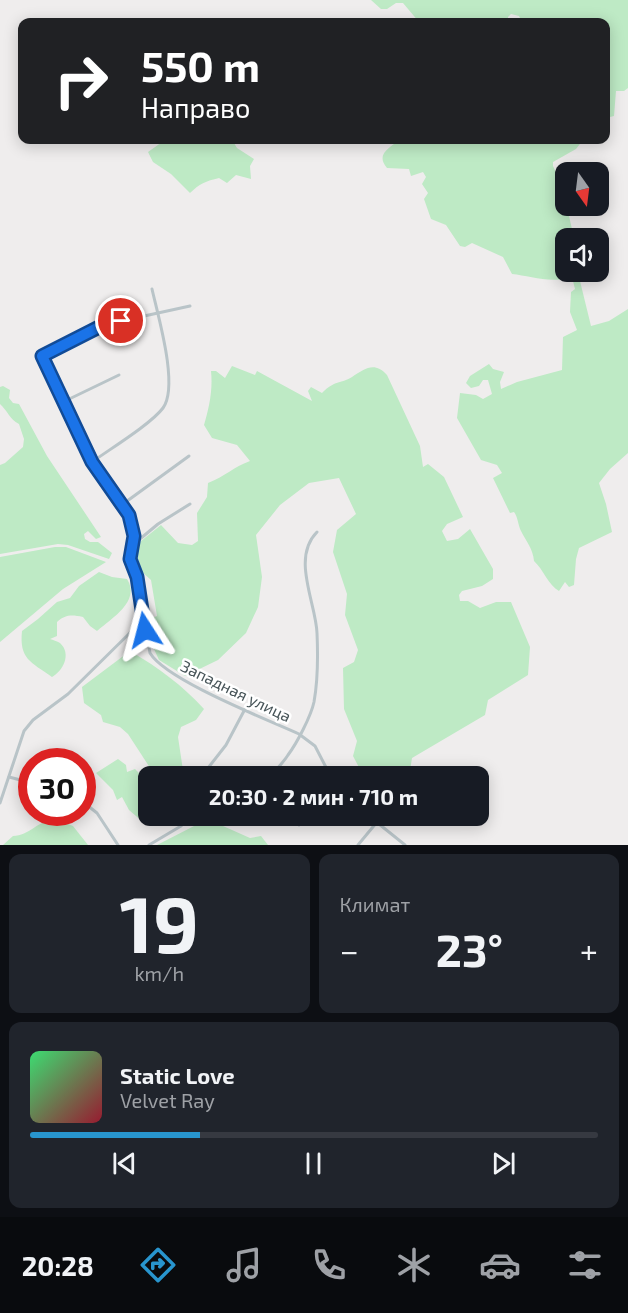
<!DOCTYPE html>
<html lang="ru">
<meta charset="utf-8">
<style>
:root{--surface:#171b24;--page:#20242c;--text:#f1f3f6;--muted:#9ea1a6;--line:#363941;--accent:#2895ce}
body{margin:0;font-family:"Exo 2",sans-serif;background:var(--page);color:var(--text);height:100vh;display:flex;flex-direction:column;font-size:22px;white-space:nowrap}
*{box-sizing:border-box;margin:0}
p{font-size:20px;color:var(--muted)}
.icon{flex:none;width:33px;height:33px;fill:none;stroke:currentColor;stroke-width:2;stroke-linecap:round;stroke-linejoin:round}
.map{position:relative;height:845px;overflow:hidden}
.sheet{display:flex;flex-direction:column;gap:9px;padding:9px;background:#0d0f14;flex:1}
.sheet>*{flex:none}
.banner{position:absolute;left:18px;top:18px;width:592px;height:126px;border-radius:12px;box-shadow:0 3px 15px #0003;background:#202124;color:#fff;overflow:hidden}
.needle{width:39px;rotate:166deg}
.fabs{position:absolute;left:555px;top:162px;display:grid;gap:12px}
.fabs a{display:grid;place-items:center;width:54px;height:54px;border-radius:12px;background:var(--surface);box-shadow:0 3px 15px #0003;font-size:30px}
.speed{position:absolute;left:18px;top:748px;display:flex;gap:12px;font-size:30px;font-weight:700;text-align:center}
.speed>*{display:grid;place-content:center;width:78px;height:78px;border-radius:50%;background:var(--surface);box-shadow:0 3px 15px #0003;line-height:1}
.speed .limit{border:9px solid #d22;background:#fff;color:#111}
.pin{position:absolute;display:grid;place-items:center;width:51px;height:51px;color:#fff;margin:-26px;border:3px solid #fff;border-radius:50%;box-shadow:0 2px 6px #0007}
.me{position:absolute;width:66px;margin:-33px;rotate:351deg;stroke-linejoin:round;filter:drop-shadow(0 0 4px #0008)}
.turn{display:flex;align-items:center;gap:21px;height:126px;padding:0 24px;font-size:27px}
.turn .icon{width:78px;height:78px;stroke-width:2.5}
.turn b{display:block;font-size:42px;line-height:51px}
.big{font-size:45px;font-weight:700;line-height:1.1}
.sheet .tile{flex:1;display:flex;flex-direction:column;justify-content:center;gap:9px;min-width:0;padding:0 21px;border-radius:12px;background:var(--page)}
.sheet .dial{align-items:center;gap:0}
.dial b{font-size:78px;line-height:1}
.song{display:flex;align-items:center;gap:18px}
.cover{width:72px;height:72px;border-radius:9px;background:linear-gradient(135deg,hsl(140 70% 55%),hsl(350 70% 35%))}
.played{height:6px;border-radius:3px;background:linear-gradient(90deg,var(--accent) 30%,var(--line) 30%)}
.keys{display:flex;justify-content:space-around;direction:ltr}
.heat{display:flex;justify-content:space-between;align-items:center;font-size:33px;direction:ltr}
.sheet .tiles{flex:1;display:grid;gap:9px;grid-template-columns:1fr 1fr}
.tile:last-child{grid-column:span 2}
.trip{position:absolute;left:138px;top:766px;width:351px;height:60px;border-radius:12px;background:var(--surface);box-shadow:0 3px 15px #0003;font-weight:700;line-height:60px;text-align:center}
.tab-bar{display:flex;height:96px;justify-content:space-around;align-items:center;background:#090b0e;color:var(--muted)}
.tab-bar .icon{width:42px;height:42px}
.tab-bar .selected{color:var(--accent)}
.tab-bar b{font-size:27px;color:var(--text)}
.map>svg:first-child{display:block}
.green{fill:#beeac5}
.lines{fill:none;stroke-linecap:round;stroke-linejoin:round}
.minor{stroke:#b9c4c8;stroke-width:3}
.route-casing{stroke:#114b97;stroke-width:15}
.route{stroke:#1a73e8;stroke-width:10}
.labels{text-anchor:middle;stroke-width:5;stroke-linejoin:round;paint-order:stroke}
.street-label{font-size:16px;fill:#475458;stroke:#fff}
</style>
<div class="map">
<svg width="628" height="845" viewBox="0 0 628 845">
<rect width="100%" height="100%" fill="#efeded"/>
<g class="green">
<path d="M 371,0 L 628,0 L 628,88 L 624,91 L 616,91 L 614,116 L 606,118 L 606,22 L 520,22 L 521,20 L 519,16 L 511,14 L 508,17 L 508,22 L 419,22 L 403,3 L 396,3 L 387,9 L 381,9 Z"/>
<path d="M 165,140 L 238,140 L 234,143 L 237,148 L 254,159 L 250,166 L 251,179 L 236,175 L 227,183 L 219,178 C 206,181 199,184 190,193 L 171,174 L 153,162 L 148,152 Z"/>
<path d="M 399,140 L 583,140 L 576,149 L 553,162 L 553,166 L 562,185 L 574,238 L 566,238 L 566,272 L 577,272 C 560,287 532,276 512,274 L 503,257 L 472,243 L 465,247 L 460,246 L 446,225 L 431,219 L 424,199 L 428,193 L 422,184 L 426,177 L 423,172 L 411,176 L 409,169 L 387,168 C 375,154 390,148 399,140 Z"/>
<path d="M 573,281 L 580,281 L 591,326 L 609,321 L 628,309 L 628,453 L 610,469 L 599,483 L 606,504 L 612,532 L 579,548 L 576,559 L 574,585 L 569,587 L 565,582 L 559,591 C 549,586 543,569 534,561 C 533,549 526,541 521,531 C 518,525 518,517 514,512 L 510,513 L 493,478 L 502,473 L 497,465 L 481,460 L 457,418 L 460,393 L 476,395 L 483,399 L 492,394 L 488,380 L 483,380 L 479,386 L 471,388 L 466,383 L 470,376 L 489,364 L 493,369 L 504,372 L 500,382 L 501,389 L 517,382 L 562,370 L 563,337 L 577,330 L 570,312 L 571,292 L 575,289 Z"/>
<path d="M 232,366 L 255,375 L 257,371 L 312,401 L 308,391 L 311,387 L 322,393 C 335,380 340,384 352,377 C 365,369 374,361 387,375 L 420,446 L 423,467 L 428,464 L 444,477 L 463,517 L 447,524 L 442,531 L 447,541 L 458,539 L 470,529 L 493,569 L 493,579 L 482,586 L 462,591 L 459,595 L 460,601 L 468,601 L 480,608 L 496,602 L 511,602 L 530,647 L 528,675 L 488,700 L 485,715 L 412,758 L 409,777 L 364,777 L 353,756 L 357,741 L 344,709 L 343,668 L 354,662 L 358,650 L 345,615 L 347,594 L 333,552 L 337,530 L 356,514 L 339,478 L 309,483 L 280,505 L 256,535 L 262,577 L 258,607 L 246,633 L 218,660 L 185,676 L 159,660 L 154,649 L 151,635 L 150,619 L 157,616 L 151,580 L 141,571 L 136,550 L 141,541 L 161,525 L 178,543 L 192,545 L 198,541 L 197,513 L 207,497 L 208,483 C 226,476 233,467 250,461 L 237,445 L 212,438 L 204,425 C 209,408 213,390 211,371 L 216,371 L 225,378 Z"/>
<path d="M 3,386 L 10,390 L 9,398 L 13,403 L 19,404 L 47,456 L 101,537 L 96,539 L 88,531 L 84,534 L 85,539 L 90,542 L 98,542 L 112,553 L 109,559 L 68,545 L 58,544 L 0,554 L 0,465 L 5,463 L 23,447 L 24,439 L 19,424 C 9,419 8,411 0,404 L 0,387 Z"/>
<path d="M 55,547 L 66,547 L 106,562 L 63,589 L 0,642 L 0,557 Z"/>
<path d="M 99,572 L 112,577 L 127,579 C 141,601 112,618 97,631 L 90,626 L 83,617 C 72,615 66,614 57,622 L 57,636 L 50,639 C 53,640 57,641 60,643 C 72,654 63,671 52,677 C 31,662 19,659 22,631 L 38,619 L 57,602 L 70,598 L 79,586 Z"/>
<path d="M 130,651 C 159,668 182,685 204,709 L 196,720 L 181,727 L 178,737 L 184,777 L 156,777 L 128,734 L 120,727 L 103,722 L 101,715 L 84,703 L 82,687 Z"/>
<path d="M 118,759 L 126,765 L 127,772 L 135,769 L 148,782 L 148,816 L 159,816 C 154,820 149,821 143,822 L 129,810 L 122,797 L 117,800 L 113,790 L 96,773 Z"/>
<path d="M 56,819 L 73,826 L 88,845 L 3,845 L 13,836 C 29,836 38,820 56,819 Z"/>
<path d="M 214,822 L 250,838 L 261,836 L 268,845 L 157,845 L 196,825 Z"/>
</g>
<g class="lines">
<g class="minor">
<path d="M 190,306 L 103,325 L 42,356 L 92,462 L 123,504 L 133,527 L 134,544 L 131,559 L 137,577 L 150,653 C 166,680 266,719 299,734 L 315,746 L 331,777"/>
<path d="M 63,402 L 119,375"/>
<path d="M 92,462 C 110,449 151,424 163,408 C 179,386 158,316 152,289"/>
<path d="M 123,504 L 189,456"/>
<path d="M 134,544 L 158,524 L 190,504"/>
<path d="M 9,777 L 32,783"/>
<path d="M 201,777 L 226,745 L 245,709"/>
<path d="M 271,777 C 276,769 283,763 288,755 C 297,743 311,716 314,702 C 318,680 318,655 317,633 C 316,603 291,558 317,532"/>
<path d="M 448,777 L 458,773"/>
<path d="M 82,801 L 97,813 L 118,845"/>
<path d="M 0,803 L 24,731 L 33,720 L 68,694 L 144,619"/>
<path d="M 369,816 L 405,845"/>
<path d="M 299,825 L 308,816"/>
<path d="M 149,845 L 181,826 L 189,816"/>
<path d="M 358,845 L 382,816"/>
</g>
</g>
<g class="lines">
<g class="route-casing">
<path id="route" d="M 121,321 L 103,325 L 42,356 L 92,462 L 129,515 L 134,536 L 130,559 L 137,577 L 145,630"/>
</g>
<use href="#route" class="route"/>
</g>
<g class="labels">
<g class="street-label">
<text transform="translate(236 691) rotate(26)" y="6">Западная улица</text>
</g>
</g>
</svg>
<div class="fabs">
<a><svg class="needle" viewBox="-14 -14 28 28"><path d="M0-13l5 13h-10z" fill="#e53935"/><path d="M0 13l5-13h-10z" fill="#9ea1a6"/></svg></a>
<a><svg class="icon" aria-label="sound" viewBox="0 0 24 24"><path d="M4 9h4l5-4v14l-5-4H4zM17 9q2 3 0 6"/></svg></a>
</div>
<div class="speed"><div class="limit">30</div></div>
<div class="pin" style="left:121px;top:321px;background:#d93025"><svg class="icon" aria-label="arrive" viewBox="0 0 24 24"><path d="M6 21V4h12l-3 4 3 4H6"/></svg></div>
<svg class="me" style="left:145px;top:630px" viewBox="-20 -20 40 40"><path d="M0-17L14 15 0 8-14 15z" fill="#1a73e8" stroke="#fff" stroke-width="4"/></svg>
<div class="trip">20:30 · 2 мин · 710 m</div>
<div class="banner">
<div class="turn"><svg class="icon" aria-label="right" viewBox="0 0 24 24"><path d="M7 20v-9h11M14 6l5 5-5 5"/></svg><div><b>550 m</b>Направо</div></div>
</div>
</div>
<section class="sheet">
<div class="tiles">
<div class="tile dial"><b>19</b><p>km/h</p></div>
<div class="tile"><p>Климат</p>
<div class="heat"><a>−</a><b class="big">23°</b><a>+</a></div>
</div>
<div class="tile">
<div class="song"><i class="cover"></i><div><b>Static Love</b><p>Velvet Ray</p></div></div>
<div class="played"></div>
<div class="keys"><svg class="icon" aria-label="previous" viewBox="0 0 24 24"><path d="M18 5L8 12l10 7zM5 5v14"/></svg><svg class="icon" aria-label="pause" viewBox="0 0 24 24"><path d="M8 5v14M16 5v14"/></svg><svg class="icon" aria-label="next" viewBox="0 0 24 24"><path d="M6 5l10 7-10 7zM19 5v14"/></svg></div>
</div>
</div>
</section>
<nav class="tab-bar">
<b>20:28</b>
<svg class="icon selected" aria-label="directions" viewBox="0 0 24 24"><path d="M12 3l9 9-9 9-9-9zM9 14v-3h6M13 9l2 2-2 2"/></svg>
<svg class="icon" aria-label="music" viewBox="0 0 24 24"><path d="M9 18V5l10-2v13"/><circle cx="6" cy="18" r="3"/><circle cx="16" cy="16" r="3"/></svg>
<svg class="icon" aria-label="phone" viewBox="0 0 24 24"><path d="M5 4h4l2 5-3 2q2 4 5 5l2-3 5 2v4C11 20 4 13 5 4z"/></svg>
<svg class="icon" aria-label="climate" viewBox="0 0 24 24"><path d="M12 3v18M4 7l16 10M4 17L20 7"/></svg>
<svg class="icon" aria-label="car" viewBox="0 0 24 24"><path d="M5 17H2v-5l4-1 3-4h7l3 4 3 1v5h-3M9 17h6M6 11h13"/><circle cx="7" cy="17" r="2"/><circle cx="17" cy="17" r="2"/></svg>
<svg class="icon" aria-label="filters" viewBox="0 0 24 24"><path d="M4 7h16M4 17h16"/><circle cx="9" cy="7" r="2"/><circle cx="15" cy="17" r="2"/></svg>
</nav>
